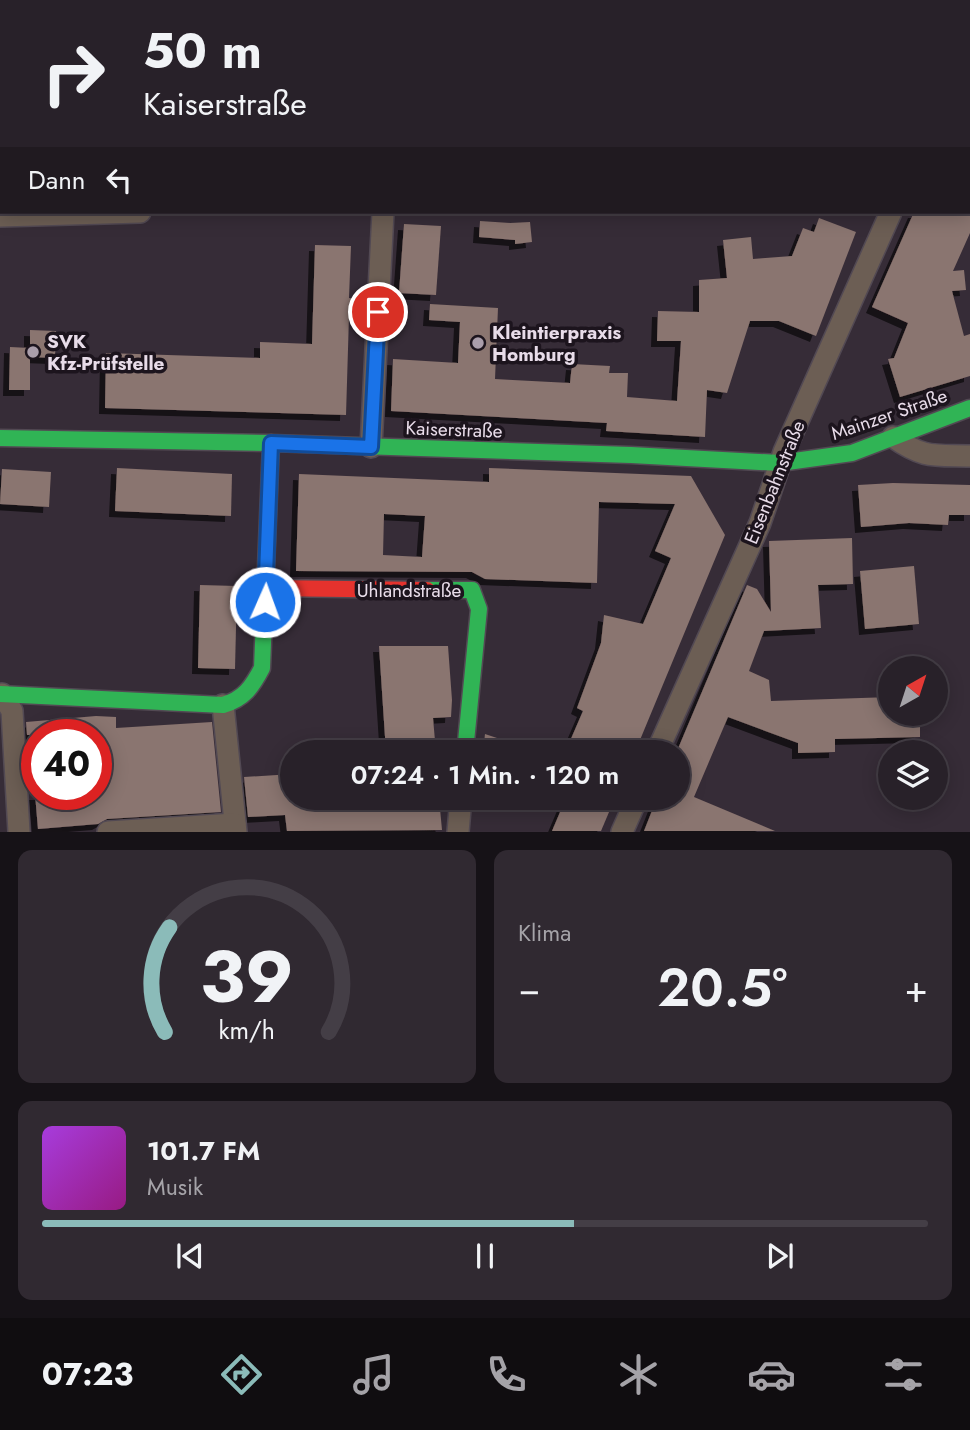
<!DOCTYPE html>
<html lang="de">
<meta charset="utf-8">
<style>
:root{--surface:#282129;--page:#302931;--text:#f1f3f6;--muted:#a5a3a8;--line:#443e46;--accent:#8bbbb9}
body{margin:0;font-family:Jost,sans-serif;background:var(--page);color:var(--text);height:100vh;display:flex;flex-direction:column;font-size:26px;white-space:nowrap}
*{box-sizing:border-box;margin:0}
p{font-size:23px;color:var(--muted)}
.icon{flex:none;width:38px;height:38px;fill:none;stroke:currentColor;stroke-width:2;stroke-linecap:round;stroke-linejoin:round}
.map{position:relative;height:832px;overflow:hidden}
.drawer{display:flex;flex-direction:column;gap:18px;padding:18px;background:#161217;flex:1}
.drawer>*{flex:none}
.hud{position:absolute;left:0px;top:0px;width:971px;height:214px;box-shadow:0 4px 18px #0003,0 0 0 2px var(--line);background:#282129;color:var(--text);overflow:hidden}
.needle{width:46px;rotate:39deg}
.buttons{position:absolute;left:878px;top:656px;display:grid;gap:14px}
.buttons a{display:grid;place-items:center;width:70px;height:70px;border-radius:50%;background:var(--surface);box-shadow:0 4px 18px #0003,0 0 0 2px var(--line);font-size:35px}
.speed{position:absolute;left:21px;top:719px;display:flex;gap:14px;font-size:35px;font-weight:700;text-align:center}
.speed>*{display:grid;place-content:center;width:91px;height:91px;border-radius:50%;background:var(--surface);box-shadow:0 4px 18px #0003,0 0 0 2px var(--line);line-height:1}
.speed .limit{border:10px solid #d22;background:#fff;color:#111}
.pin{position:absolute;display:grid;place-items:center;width:60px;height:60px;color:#fff;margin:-30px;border:4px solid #fff;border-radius:50%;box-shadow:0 2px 7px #0007}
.me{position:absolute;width:77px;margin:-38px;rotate:2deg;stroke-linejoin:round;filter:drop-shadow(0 0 5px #0008)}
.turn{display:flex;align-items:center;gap:24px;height:147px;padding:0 28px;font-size:32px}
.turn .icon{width:91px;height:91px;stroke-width:2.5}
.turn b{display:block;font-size:49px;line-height:60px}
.then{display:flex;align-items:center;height:66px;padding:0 28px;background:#0003;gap:14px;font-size:26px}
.big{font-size:52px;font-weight:600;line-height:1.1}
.drawer .widget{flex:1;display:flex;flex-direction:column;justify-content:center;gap:10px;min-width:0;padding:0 24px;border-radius:14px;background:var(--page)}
.drawer .dial{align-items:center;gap:0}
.dial svg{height:182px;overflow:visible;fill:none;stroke:var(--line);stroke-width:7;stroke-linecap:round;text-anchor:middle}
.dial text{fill:var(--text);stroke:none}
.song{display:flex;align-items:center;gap:21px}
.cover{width:84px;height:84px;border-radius:10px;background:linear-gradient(135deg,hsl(280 70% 55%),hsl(310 70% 35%))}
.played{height:7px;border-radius:4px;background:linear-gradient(90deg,var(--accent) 60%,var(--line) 60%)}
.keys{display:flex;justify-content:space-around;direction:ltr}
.heat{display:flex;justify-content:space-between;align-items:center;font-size:38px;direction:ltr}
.drawer .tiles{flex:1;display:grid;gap:18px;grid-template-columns:1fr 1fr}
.widget:last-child{grid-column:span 2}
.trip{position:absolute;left:280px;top:740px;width:410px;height:70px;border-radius:35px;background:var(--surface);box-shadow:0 4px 18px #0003,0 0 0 2px var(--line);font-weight:600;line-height:70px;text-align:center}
.tab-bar{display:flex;height:112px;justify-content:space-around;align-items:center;background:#100d10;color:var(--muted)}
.tab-bar .icon{width:49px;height:49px}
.tab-bar .current{color:var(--accent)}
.tab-bar b{font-size:32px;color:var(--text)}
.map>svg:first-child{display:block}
.building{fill:#8a746f;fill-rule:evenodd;filter:url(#shadow)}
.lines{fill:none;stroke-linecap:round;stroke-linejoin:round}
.street-casing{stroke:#524953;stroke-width:24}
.fast-casing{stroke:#524953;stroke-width:19}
.jam-casing{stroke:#524953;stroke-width:19}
.street{stroke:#6c5e54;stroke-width:21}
.fast{stroke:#30b455;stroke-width:16}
.jam{stroke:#e5322d;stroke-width:16}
.route-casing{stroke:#114b97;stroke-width:18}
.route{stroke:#1a73e8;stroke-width:12}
.poi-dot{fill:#aa9eab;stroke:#1c141d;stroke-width:2.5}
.labels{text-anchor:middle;stroke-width:7;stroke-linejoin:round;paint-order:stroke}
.poi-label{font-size:19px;font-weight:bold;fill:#e8dce9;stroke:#1c141d;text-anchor:start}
.street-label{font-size:19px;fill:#e8dce9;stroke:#1c141d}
</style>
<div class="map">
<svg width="970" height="832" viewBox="0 0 970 832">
<defs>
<filter id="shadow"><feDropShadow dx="-6" dy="6" stdDeviation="0" flood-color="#0009"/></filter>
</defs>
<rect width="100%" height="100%" fill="#362c37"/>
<g class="building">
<path d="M 914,212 L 970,212 L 970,233 L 953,271 L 964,270 L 966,290 L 952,291 L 964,336 L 970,334 L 970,376 L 900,397 L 888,359 L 894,358 L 908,323 L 872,307 Z"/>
<path d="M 819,218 L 856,232 L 816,336 L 779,321 L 750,321 L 727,393 L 707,390 L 705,437 L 606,431 L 607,423 L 391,411 L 393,359 L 458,363 L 460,322 L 429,320 L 430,304 L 498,308 L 495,379 L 570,383 L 572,364 L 610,366 L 609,373 L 628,373 L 627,397 L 677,401 L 681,341 L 657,341 L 658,311 L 699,312 L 699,280 L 727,278 L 723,240 L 751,237 L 753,259 L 792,256 L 803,228 L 814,232 Z"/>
<path d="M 480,221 L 510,223 L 530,222 L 532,242 L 515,244 L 515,240 L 479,237 Z"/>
<path d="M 404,224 L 441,226 L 436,295 L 399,293 Z"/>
<path d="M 315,245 L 351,246 L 349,298 L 358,299 L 358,316 L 349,316 L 346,415 L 105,408 L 106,353 L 260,358 L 260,342 L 312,344 Z"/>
<path d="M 30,330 L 56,331 L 55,358 L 30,357 Z"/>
<path d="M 10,347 L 30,348 L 30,390 L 9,390 Z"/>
<path d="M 117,468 L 232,474 L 231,516 L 115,511 Z"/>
<path d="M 489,468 L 691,476 L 725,535 L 635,752 L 578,752 L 567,748 L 583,711 L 577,708 L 601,643 L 604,615 L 643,624 L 671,558 L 655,551 L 675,504 L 599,502 L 597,583 L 485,579 L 472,572 L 296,571 L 299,474 L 489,482 ZM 384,514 L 425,516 L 422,557 L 383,555 Z"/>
<path d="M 2,469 L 51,472 L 49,507 L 0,504 Z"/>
<path d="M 893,483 L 970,485 L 970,515 L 949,515 L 948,525 L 909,523 L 861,527 L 858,485 Z"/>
<path d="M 852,538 L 853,584 L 818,585 L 821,628 L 764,631 L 749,671 L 769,680 L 771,701 L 891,697 L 891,714 L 920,714 L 920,737 L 835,739 L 835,752 L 798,753 L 798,743 L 728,717 L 694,797 L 775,831 L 644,831 L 657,798 L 677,798 L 677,751 L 747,585 L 757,589 L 771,612 L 769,541 Z"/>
<path d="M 914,566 L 919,624 L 865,629 L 860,571 Z"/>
<path d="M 200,585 L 237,586 L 235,669 L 198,668 Z"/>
<path d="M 379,646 L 448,646 L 452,700 L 451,717 L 433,718 L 436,752 L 386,752 Z"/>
<path d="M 96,716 L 116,717 L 116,728 L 212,722 L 221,812 L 107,819 L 98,824 L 38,829 L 35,794 L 96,794 L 96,735 L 27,735 L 26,722 Z"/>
<path d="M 485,734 L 500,739 L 496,752 L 483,752 Z"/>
<path d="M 292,774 L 292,798 L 439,798 L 442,830 L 287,831 L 285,815 L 248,817 L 244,777 Z"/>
<path d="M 566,798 L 615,798 L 601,831 L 552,831 Z"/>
</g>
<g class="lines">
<g class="street-casing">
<g id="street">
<path d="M 395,2 L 395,0"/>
<path d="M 970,37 L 970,35"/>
<path d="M 0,216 L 140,212"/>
<path d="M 893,437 C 924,459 934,455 970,456"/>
<path d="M 371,447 L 383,212"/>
<path d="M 2,694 L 12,711 L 19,832"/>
<path d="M 223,705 L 236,832"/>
<path d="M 657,752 L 760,523 L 784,452 L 891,212"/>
<path d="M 108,832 L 235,824"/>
<path d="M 458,832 L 461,798"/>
<path d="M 622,832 L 637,798"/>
</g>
</g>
<g class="fast-casing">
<g id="fast">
<path d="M 0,438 L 271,443 L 631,455 L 780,463 L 852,453 L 970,408"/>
<path d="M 427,590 L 472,590 L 479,609 L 465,752"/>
<path d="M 0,694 L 223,705 C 244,699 252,687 262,668 L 271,443"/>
</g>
</g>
<g class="jam-casing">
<path id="jam" d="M 266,588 L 427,590"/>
</g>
<use href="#street" class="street"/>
<use href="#fast" class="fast"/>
<use href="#jam" class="jam"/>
</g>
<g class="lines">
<g class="route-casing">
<path id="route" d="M 265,602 L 271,443 L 371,447 L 378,312"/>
</g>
<use href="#route" class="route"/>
</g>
<g class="poi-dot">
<circle cx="478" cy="343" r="7"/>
<circle cx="33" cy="352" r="7"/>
</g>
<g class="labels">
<g class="poi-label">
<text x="492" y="339">Kleintierpraxis<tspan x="492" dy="22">Homburg</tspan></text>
<text x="47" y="348">SVK<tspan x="47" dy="22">Kfz-Prüfstelle</tspan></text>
</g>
<g class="street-label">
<text transform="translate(889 414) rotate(-19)" y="7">Mainzer Straße</text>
<text transform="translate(454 429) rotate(2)" y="7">Kaiserstraße</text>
<text transform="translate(774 482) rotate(-68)" y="7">Eisenbahnstraße</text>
<text x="409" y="597">Uhlandstraße</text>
</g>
</g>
</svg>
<div class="buttons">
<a><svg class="needle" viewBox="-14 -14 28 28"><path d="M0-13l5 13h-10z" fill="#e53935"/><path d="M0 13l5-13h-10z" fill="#a5a3a8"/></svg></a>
<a><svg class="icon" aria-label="layers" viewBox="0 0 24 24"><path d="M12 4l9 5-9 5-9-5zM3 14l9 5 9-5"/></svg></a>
</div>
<div class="speed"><div class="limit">40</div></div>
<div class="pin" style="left:378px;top:312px;background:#d93025"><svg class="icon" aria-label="arrive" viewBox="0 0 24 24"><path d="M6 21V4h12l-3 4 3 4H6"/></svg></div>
<svg class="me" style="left:265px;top:602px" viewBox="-20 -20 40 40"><circle r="17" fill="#1a73e8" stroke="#fff" stroke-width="3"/><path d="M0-11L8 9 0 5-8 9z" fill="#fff"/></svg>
<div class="trip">07:24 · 1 Min. · 120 m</div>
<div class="hud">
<div class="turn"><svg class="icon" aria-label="right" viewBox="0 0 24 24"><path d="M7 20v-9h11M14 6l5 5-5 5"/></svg><div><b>50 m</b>Kaiserstraße</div></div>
<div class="then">Dann<svg class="icon" aria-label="left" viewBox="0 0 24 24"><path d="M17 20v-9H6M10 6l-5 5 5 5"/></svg></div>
</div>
</div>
<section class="drawer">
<div class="tiles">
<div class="widget dial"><svg viewBox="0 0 100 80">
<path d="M14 69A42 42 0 1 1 86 69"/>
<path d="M14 69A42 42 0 0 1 16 23" stroke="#8bbbb9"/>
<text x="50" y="56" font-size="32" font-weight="700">39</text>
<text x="50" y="72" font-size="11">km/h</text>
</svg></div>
<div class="widget"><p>Klima</p>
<div class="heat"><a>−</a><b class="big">20.5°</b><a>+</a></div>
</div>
<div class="widget">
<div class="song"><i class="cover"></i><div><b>101.7 FM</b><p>Musik</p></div></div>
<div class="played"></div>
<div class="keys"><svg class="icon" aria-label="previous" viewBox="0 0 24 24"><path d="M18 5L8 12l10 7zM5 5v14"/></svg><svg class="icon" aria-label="pause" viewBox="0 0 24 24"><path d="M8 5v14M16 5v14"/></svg><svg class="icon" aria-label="next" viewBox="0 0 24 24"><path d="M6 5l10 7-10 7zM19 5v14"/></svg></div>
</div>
</div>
</section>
<nav class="tab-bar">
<b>07:23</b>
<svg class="icon current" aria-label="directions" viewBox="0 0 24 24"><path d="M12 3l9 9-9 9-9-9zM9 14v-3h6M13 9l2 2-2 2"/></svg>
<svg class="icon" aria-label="music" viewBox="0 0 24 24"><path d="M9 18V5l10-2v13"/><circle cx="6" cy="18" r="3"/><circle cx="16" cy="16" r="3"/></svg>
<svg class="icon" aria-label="phone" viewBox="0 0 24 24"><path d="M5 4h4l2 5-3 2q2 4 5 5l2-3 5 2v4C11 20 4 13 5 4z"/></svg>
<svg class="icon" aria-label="climate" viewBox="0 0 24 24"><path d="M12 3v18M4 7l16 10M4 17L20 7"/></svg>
<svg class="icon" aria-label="car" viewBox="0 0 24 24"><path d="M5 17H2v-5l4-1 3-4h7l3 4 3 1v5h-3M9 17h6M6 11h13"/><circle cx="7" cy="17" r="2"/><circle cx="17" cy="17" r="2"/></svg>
<svg class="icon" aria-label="filters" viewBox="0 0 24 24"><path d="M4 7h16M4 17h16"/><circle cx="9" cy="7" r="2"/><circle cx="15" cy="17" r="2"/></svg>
</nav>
